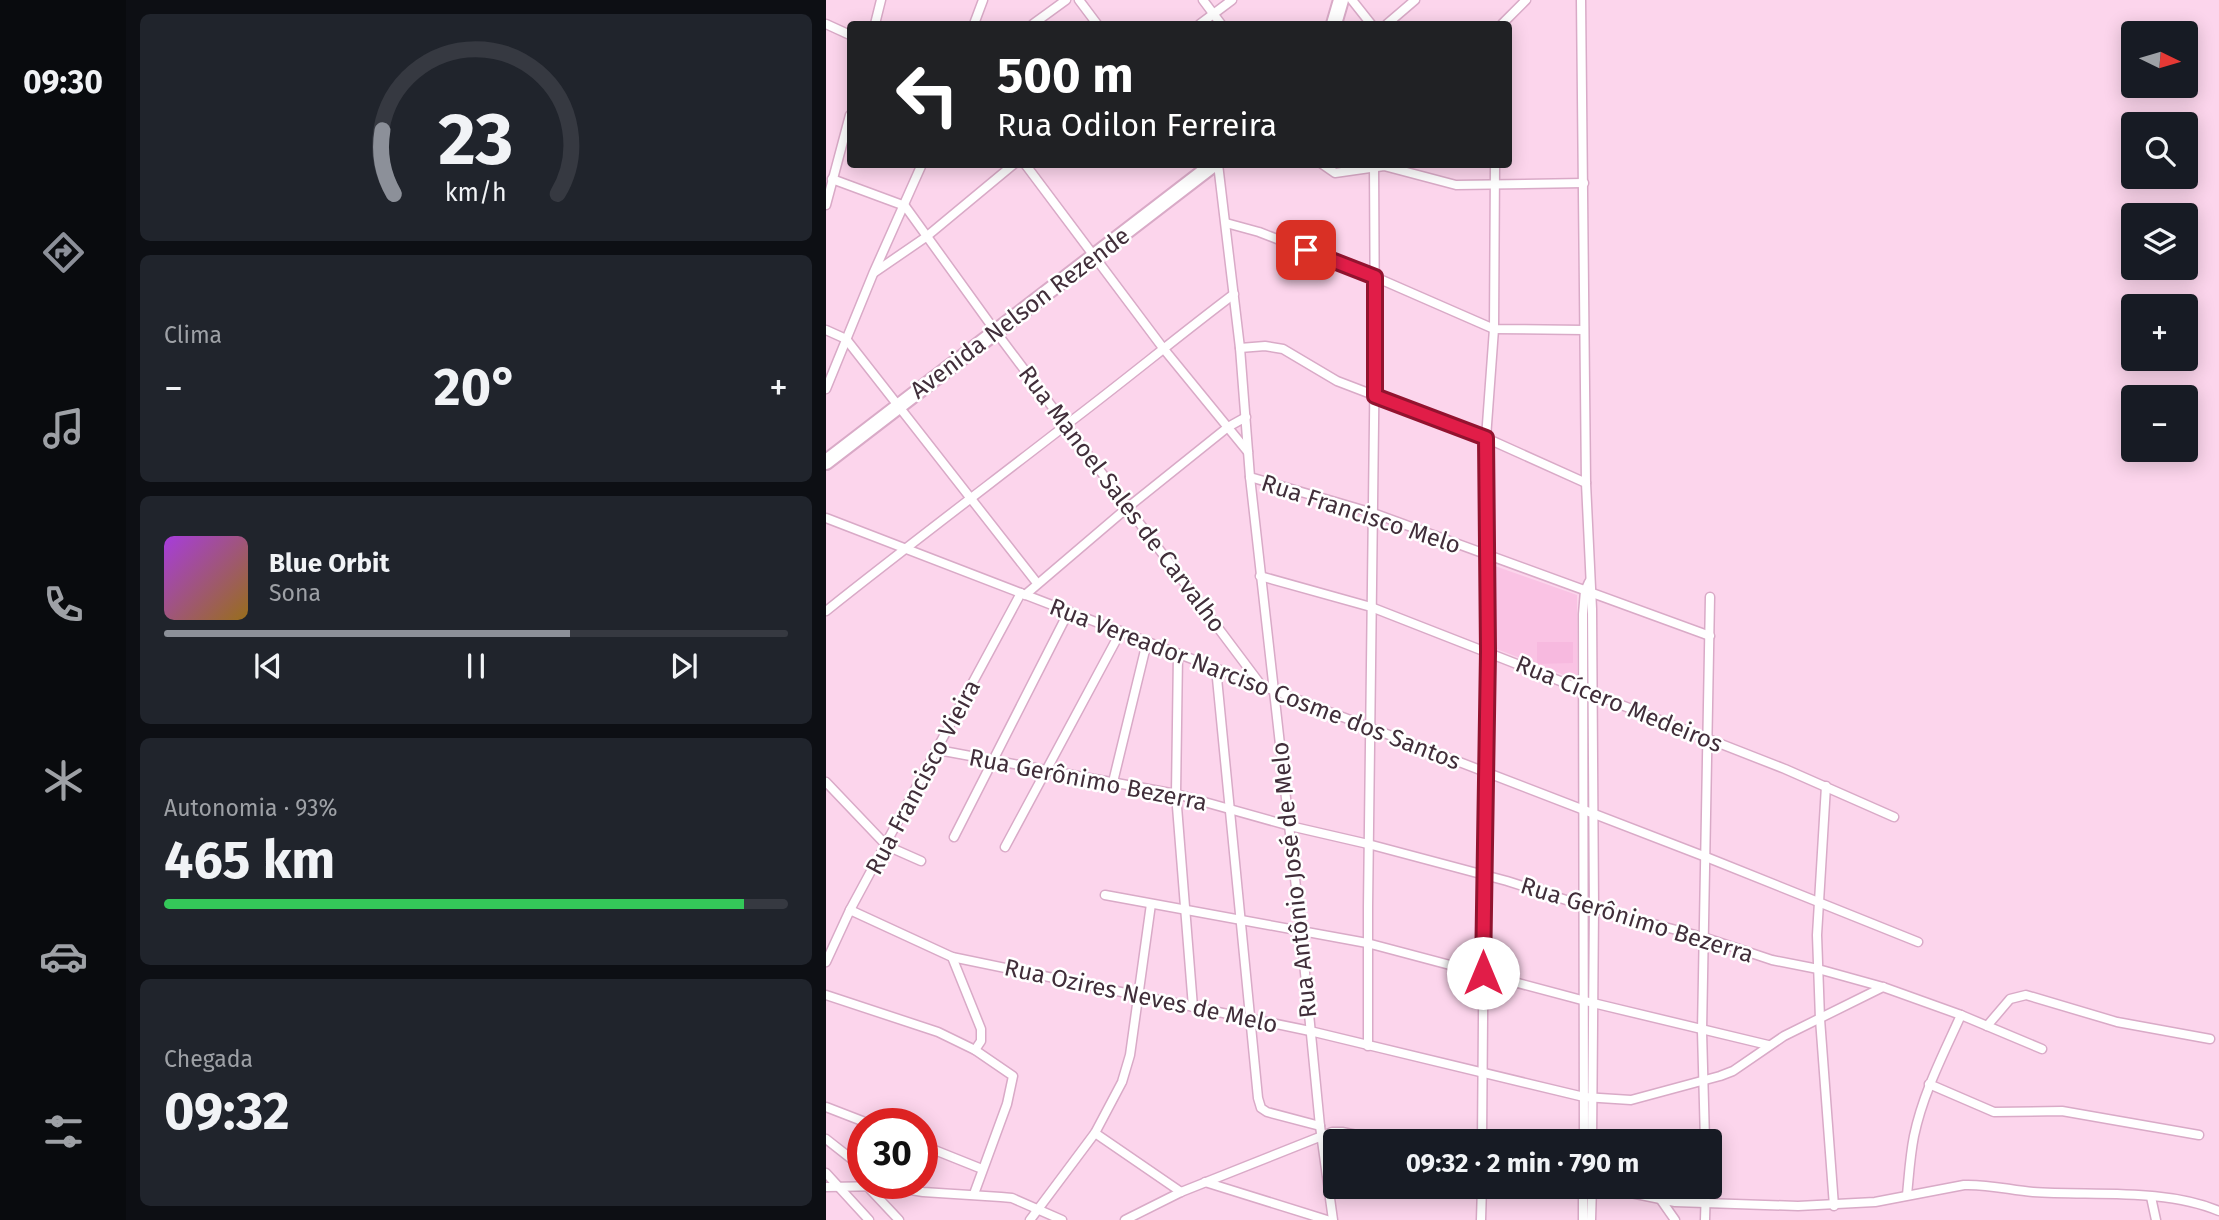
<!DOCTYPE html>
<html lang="pt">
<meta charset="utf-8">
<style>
:root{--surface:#171b24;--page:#20242c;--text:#f1f3f6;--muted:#9ea1a6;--line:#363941;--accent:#8c9099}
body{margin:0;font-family:"Fira Sans",sans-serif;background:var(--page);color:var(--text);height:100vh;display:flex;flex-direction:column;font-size:26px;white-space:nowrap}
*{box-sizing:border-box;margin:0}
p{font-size:23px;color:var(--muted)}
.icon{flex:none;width:38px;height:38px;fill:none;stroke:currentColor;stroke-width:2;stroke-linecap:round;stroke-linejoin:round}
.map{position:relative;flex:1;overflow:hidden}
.drawer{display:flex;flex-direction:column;gap:14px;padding:14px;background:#0d0f14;width:700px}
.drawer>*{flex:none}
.banner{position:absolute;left:21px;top:21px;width:665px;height:147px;border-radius:7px;box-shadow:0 4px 18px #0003;background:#202124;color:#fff;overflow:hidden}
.needle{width:46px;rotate:95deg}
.controls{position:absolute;left:1295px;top:21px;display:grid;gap:14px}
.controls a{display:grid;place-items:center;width:77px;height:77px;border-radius:7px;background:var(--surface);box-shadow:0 4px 18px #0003;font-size:35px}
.speed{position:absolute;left:21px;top:1108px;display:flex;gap:14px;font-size:35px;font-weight:700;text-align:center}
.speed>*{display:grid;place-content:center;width:91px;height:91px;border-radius:50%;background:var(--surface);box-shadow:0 4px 18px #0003;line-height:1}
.speed .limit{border:10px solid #d22;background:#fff;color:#111}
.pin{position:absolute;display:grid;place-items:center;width:60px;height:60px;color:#fff;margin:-30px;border-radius:14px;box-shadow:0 4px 10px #0006}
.me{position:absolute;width:77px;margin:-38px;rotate:0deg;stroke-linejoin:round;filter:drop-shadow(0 0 5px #0008)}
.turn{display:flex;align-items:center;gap:24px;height:147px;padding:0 35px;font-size:32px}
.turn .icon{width:91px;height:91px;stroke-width:2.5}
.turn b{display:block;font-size:49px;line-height:60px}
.big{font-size:52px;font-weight:700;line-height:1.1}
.drawer .tile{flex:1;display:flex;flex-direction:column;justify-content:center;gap:10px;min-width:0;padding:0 24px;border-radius:10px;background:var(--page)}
.drawer .dial{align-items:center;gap:0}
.dial svg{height:182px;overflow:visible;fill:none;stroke:var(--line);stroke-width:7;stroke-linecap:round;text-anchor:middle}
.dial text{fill:var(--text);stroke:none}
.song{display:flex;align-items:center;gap:21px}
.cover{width:84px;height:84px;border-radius:10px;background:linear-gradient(135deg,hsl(280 70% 55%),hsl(40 70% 35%))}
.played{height:7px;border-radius:4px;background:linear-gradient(90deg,var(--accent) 65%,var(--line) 65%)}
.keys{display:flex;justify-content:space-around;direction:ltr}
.heat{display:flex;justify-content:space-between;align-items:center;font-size:38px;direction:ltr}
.charge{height:10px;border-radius:5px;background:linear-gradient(90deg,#34c759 93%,var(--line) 0)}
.trip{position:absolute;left:497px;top:1129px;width:399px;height:70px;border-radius:7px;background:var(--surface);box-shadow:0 4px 18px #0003;font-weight:700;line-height:70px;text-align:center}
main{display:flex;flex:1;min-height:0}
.menu{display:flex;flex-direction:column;width:126px;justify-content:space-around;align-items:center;background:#090b0e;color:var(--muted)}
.menu .icon{width:49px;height:49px}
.menu .active{color:var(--accent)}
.menu b{font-size:32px;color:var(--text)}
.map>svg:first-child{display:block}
.built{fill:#fac3e4}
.green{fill:#f7b9df}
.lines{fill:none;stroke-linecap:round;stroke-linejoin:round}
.minor-casing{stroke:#d9aac7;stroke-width:11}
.primary-casing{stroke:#d9aac7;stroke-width:18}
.minor{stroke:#fff;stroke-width:8}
.primary{stroke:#fff;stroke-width:14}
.route-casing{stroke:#92132f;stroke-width:18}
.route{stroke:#e11d48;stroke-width:12}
.labels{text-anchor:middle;stroke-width:5;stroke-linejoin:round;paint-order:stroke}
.street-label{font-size:24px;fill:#412e3a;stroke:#fff}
</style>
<main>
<nav class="menu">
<b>09:30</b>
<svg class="icon active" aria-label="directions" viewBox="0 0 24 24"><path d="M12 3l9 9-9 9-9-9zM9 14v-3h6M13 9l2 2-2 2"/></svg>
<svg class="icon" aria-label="music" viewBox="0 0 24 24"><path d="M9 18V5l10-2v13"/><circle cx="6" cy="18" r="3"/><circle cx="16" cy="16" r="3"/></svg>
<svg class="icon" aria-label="phone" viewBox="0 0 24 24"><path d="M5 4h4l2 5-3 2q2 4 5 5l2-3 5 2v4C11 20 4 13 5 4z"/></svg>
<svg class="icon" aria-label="climate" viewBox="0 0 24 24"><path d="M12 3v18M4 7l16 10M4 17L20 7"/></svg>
<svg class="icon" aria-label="car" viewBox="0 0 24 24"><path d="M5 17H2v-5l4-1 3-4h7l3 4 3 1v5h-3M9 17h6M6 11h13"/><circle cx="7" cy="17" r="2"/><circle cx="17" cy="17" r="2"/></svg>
<svg class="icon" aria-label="filters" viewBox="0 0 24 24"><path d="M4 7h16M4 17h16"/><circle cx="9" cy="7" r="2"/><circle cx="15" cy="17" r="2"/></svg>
</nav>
<section class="drawer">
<div class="tile dial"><svg viewBox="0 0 100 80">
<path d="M14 69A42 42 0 1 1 86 69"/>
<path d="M14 69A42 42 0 0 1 9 41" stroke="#8c9099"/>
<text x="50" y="56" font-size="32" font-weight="700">23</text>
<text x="50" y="72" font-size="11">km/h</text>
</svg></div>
<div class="tile"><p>Clima</p>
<div class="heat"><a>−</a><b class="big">20°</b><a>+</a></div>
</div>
<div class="tile">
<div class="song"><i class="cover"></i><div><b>Blue Orbit</b><p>Sona</p></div></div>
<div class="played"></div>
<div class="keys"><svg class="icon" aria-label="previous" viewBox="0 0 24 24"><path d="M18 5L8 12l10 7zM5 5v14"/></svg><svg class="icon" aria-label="pause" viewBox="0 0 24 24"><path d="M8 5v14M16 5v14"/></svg><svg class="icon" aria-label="next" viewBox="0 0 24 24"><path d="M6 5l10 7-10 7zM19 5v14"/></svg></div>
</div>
<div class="tile"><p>Autonomia · 93%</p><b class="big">465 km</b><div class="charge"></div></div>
<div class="tile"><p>Chegada</p><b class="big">09:32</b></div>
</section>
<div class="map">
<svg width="1393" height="1220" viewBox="0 0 1393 1220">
<rect width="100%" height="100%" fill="#fcd5ec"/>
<path class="built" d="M 666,565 L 751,595 L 751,680 L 668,648 Z"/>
<path class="green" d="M 711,642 L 747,642 L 747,663 L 711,664 Z"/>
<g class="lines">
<g class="minor-casing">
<g id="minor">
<path d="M 253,0 L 271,24"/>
<path d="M 377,0 L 395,24"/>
<path d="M 526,0 L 545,24"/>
<path d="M 755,0 L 760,483 L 766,609 L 768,908 L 766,1141"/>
<path d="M 0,24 L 24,35"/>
<path d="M 49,24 L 55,0"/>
<path d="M 148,24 L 157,0"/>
<path d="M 207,24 L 240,0"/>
<path d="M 374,24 L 406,0"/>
<path d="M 561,24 L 589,0"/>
<path d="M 676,24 L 700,0"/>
<path d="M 199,164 L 337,348 L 422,452"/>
<path d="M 392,164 L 414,348 L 424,477 L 475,932 L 494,1126 L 507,1220"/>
<path d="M 496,164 L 509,173 L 558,166 L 630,185 L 758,183"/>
<path d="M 6,179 L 79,206 L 170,332 L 435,685"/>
<path d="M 0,205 L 24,115"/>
<path d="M 400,223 L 433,232 L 549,277 L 668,329 L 758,330"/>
<path d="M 49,272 L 100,237 L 188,164"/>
<path d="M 0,330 L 20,339 L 211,583"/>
<path d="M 414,348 L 439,346 L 457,349 L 511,381 L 660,438 L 760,483"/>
<path d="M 0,389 L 47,274 L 96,164"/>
<path d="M 424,477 L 547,513 L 884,636"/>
<path d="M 0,518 L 880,857 L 1092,942"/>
<path d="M 434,576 L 545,607 L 959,769 L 1068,817"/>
<path d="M 199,595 L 301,508 L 402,427 L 420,417"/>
<path d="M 0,611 C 79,548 160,487 240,425 C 297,382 351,337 408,294"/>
<path d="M 352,654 L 350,794 L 367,1007"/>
<path d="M 390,668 L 432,1098 L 435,1108 L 441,1112 L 494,1126"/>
<path d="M 112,750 L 350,794 L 464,826 L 542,844 L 681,881 L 759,906 L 877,937 L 946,960 L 992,969 L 1057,987 L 1135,1015 L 1216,1049"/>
<path d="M 0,782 L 61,846 L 95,861"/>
<path d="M 287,782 L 321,642"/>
<path d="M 1000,786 L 991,935 L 994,1019 L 1008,1206"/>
<path d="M 128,837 L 243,611"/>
<path d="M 179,847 L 295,631"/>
<path d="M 279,895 L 541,943 L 767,1003 L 942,1045"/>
<path d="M 24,910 L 126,957 L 484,1031 L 758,1097 L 805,1100 L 894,1076 L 907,1071 L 958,1036 L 1057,987"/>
<path d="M 126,957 L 155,1029 L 155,1041 L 149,1050"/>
<path d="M 0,962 L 24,910 L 195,593"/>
<path d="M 0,995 L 112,1032 L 149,1050 L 187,1076 L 181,1104 L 148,1194"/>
<path d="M 1161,1026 L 1184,999 L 1200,995 L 1291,1022 L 1384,1039"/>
<path d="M 542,1046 L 542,907 L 549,342 L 548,164"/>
<path d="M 1103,1084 L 1168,1112 L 1236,1111 L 1373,1135"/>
<path d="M 0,1107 L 44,1124"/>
<path d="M 269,1133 L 355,1192"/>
<path d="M 0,1139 L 37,1168"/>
<path d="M 656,1141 L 659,773 L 662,652 L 660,438 L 668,329 L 669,164"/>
<path d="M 758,1141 L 757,614 L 759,591 L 763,582"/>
<path d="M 879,1141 L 876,1031 L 884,597"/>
<path d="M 96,1145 L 156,1169"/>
<path d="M 0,1173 L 43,1220"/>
<path d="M 379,1182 L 501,1220"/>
<path d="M 771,1186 L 849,1202 L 972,1206 L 1049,1202 L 1138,1185 C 1162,1184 1184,1190 1207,1192 C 1266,1196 1339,1188 1393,1211"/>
<path d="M 0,1187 L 61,1186 L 97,1192 L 175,1197 L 186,1198 L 236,1220"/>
<path d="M 42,1187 L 73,1220"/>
<path d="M 1081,1195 C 1083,1175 1084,1156 1088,1136 C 1097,1093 1117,1055 1135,1015"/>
<path d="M 1325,1197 L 1330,1220"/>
<path d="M 835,1200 L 849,1220"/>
<path d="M 204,1220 L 269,1133 L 296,1082 L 304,1055 L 325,904"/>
<path d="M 299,1220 L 355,1192 L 506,1132 L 516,1132 L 560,1141"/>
<path d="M 655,1220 L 656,1186"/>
<path d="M 757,1220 L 757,1186"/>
<path d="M 765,1220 L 766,1186"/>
<path d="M 879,1220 L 880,1186"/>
</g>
</g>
<g class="primary-casing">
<g id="primary">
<path d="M 508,24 L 515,0"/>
<path d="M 0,462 L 388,164"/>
</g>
</g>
<use href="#minor" class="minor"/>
<use href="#primary" class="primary"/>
</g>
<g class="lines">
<g class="route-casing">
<path id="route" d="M 480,250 L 549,277 L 549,396 L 660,438 L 662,652 L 657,973"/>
</g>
<use href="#route" class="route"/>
</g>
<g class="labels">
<g class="street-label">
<text transform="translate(194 313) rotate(-37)" y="8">Avenida Nelson Rezende</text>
<text transform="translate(296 499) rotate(53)" y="8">Rua Manoel Sales de Carvalho</text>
<text transform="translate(535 514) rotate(18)" y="8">Rua Francisco Melo</text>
<text transform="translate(429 684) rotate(21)" y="8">Rua Vereador Narciso Cosme dos Santos</text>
<text transform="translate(793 704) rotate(22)" y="8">Rua Cícero Medeiros</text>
<text transform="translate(97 777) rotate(-62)" y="8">Rua Francisco Vieira</text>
<text transform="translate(262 780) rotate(11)" y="8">Rua Gerônimo Bezerra</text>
<text transform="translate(468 880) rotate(-96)" y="8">Rua Antônio José de Melo</text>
<text transform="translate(811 920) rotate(17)" y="8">Rua Gerônimo Bezerra</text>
<text transform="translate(315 996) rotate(12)" y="8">Rua Ozires Neves de Melo</text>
</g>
</g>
</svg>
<div class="controls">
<a><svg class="needle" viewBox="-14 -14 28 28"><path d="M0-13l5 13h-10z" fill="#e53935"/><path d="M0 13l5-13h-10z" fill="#9ea1a6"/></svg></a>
<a><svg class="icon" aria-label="search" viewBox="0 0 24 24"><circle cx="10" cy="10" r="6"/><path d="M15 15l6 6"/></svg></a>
<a><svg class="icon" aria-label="layers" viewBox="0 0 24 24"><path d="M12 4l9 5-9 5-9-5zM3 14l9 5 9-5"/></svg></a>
<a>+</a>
<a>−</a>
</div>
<div class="speed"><div class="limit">30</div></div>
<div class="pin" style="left:480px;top:250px;background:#d93025"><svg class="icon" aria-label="arrive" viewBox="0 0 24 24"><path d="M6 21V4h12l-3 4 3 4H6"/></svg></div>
<svg class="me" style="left:657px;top:973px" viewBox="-20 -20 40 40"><circle r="19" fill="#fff"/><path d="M0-13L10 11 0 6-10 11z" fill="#e11d48"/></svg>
<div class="trip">09:32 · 2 min · 790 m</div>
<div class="banner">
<div class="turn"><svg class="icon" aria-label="left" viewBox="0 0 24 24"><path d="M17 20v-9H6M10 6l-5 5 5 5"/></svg><div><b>500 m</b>Rua Odilon Ferreira</div></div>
</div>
</div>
</main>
